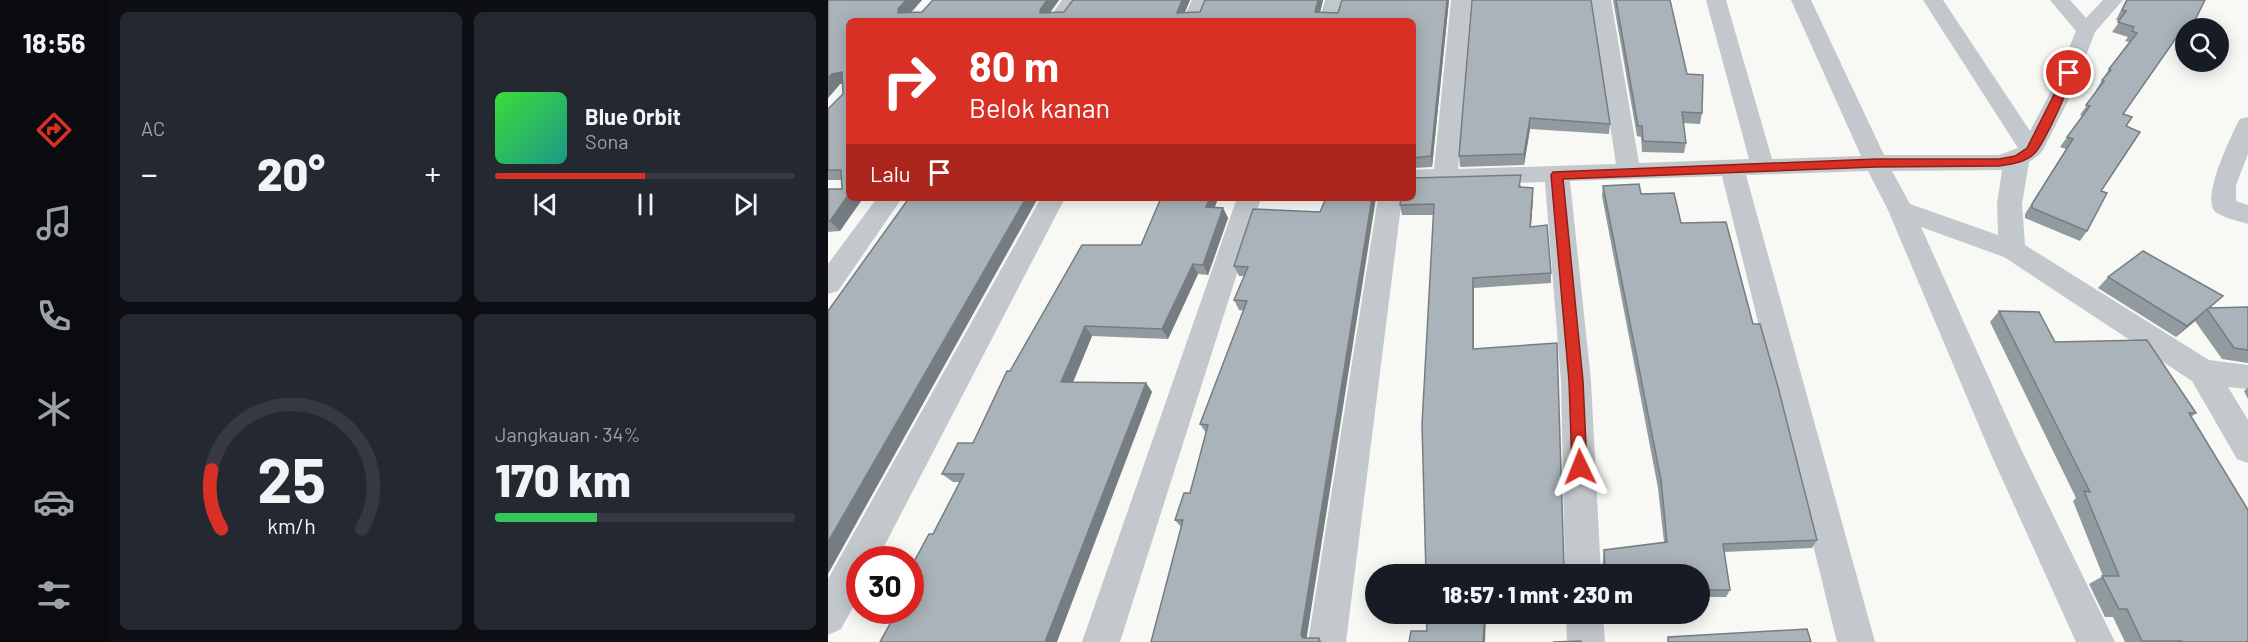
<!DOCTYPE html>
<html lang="id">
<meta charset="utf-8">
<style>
:root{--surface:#171b24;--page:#242831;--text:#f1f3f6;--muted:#9ea1a6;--line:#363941;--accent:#d93025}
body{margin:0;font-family:Barlow,sans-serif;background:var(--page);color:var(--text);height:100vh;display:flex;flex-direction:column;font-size:22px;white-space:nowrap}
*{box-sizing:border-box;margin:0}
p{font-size:20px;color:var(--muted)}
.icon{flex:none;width:33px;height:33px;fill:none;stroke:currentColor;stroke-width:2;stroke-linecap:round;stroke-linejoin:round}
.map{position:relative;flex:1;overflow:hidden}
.drawer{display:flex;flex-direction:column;gap:12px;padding:12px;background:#0d0f14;width:720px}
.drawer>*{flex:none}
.guide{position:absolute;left:18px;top:18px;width:570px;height:183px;border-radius:9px;box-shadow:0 3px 15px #0003;background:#d93025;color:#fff;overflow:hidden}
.fabs{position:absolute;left:1347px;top:18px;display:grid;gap:12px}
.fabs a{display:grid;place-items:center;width:54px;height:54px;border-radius:50%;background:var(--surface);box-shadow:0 3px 15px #0003;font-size:30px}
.speed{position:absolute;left:18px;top:546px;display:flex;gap:12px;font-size:30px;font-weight:700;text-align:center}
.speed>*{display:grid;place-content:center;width:78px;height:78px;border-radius:50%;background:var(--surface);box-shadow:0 3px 15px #0003;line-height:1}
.speed .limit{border:9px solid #d22;background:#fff;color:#111}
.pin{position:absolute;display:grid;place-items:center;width:51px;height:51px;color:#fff;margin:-26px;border:3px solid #fff;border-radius:50%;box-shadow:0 2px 6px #0007}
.me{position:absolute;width:66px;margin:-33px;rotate:358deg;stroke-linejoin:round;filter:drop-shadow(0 0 4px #0008)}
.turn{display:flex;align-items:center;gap:21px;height:126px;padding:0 24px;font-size:27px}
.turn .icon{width:78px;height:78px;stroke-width:2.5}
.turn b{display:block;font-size:42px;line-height:51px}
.then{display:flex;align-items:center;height:57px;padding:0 24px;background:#0003;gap:12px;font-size:22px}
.big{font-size:45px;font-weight:800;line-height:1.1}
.drawer .widget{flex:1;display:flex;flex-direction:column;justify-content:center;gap:9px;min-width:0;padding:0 21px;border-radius:9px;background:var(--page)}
.drawer .dial{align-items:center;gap:0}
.dial svg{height:156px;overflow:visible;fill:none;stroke:var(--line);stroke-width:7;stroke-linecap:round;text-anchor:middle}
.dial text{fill:var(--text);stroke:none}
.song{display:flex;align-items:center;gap:18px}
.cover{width:72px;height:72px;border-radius:9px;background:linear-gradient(135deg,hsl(120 70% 55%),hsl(170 70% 35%))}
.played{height:6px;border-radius:3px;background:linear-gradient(90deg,var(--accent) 50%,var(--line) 50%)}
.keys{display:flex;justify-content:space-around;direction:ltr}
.heat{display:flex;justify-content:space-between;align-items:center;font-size:33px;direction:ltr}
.charge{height:9px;border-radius:4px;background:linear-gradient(90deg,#34c759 34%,var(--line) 0)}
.drawer .tiles{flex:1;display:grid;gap:12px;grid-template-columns:repeat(2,1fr)}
.trip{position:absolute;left:537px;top:564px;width:345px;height:60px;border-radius:30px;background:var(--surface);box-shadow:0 3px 15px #0003;font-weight:800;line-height:60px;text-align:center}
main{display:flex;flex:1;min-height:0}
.tab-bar{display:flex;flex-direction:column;width:108px;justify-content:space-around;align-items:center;background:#090b0e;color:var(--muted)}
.tab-bar .icon{width:42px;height:42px}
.tab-bar .current{color:var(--accent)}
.tab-bar b{font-size:27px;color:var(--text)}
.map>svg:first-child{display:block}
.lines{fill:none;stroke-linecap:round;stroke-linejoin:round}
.street{fill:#c3c8cc;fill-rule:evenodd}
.wall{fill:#919a9f}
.shaded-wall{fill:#767d82}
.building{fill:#a9b3b9;stroke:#767d82;stroke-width:1.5}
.route{fill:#d93025;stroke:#8d1f18;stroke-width:1.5}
</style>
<main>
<nav class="tab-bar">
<b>18:56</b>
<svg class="icon current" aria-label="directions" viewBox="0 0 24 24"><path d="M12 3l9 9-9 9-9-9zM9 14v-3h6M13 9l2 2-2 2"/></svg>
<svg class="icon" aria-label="music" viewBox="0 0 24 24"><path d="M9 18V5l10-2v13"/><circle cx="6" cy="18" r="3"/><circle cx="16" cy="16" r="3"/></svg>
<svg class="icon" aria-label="phone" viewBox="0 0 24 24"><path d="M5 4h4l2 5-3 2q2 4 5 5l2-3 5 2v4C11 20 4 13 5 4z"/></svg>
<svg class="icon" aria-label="climate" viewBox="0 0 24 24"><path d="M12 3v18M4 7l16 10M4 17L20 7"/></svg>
<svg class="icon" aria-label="car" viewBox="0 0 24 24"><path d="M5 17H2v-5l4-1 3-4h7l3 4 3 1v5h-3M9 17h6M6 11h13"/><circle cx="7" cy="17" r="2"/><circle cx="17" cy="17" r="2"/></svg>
<svg class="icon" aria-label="filters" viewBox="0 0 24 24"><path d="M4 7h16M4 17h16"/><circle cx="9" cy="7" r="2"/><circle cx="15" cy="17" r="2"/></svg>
</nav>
<section class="drawer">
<div class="tiles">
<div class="widget"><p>AC</p>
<div class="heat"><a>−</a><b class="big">20°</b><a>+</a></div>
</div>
<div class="widget">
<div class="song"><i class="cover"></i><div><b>Blue Orbit</b><p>Sona</p></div></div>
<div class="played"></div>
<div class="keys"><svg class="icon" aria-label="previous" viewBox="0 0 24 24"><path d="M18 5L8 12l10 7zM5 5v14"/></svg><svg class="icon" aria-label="pause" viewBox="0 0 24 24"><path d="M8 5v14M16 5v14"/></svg><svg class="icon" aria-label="next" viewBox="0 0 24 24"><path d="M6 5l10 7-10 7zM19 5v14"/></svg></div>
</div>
<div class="widget dial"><svg viewBox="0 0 100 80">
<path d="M14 69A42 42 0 1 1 86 69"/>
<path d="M14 69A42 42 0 0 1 9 39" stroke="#d93025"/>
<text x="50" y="56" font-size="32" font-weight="700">25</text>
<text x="50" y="72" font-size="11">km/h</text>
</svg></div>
<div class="widget"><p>Jangkauan · 34%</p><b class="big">170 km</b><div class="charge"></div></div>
</div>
</section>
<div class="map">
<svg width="1420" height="642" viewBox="0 0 1420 642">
<rect width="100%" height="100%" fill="#f8f8f5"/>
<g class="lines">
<g class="street">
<path d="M 234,0 L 254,0 L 239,21 L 219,21 Z"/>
<path d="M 364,0 L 384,0 L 374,21 L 354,21 Z"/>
<path d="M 497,0 L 517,0 L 511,21 L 491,21 Z"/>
<path d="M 623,0 L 643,0 L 630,169 L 788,164 L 763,0 L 783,0 L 811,163 L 921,159 L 878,0 L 898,0 L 944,159 L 1033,156 L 963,0 L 983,0 L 1056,155 L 1171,155 L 1190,148 L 1095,0 L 1115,0 L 1202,131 L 1221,95 L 1248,31 L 1222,0 L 1242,0 L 1258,18 L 1275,0 L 1295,0 L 1267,32 L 1243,95 L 1215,150 L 1211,155 L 1201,162 L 1194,204 L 1197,245 L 1381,360 L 1420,365 L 1420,389 L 1400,387 L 1420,420 L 1420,463 L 1409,459 L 1364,381 L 1176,257 L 1093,227 L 1192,447 L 1287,642 L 1248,642 L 1162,452 L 1060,210 L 1040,171 L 918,175 L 1047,642 L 1009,642 L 894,176 L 742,181 L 763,381 L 773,574 L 737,574 L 733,381 L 717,182 L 585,186 L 585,170 L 606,169 ZM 1174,170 L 1169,204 L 1170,235 L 1082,204 L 1064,171 Z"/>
<path d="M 1420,117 L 1420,154 L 1408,185 L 1408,201 L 1420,205 L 1420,224 C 1410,221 1397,218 1389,213 C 1371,201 1402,140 1409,124 L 1412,119 Z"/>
<path d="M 49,198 L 74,198 L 10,291 L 0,294 L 0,264 Z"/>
<path d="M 213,198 L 237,198 L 49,560 L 32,560 L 32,594 L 13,629 L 0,635 L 0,579 Z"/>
<path d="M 409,198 L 433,198 L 292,642 L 254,642 Z"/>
<path d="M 550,198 L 574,198 L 518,642 L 480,642 Z"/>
<path d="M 738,614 L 775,614 L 777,642 L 739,642 Z"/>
</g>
</g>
<g class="wall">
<path d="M 0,0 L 94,0 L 83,13 L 94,12 L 105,0 L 231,0 L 222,12 L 236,12 L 245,0 L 362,0 L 357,12 L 372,12 L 377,0 L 495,0 L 492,12 L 510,13 L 514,0 L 621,0 L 604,167 L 585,168 L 585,21 L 21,21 L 21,198 L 35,198 L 12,231 L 0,232 L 0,189 L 14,189 L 14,180 L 0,180 L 0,109 L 15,94 L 15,83 L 12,84 L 0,98 Z"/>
<path d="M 644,0 L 782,124 L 781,134 L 702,129 L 696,165 L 632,167 L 631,156 Z"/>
<path d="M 785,0 L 842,0 L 859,74 L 874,113 L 872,124 L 855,123 L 858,143 L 856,153 L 814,152 L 813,137 L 809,136 Z"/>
<path d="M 1298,0 L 1377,0 L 1358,28 L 1358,37 L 1355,40 L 1348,38 L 1295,114 L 1298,126 L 1259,231 L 1252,241 L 1197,218 L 1197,214 L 1238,149 L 1232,147 L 1254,116 L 1252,115 L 1269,91 L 1268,90 L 1281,69 L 1301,42 L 1297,41 L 1300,37 L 1284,32 L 1292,21 L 1288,20 Z"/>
<path d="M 693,185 L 693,187 L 705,198 L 703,227 L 723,273 L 723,283 L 646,288 L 646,349 L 736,568 L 774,569 L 776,550 L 836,542 L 830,488 L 774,196 L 775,186 L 813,194 L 853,223 L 925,324 L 989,540 L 984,548 L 896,552 L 902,590 L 898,597 L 872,597 L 872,574 L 598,574 L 606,215 L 574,215 L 572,205 Z"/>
<path d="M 390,198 L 387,207 L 395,208 L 400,218 L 380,275 L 370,274 L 340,339 L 264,336 L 245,382 L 318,383 L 324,392 L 67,615 L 60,611 L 105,534 L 132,482 L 125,482 L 114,474 L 145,443 L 182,371 L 313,245 Z"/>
<path d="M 492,212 L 478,638 L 491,638 L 494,642 L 323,642 L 353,527 L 347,520 L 362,493 L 378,433 L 372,424 L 416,311 L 411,310 L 406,300 L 416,276 L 411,276 L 406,266 Z"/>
<path d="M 1280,277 L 1382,308 L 1420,307 L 1420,363 L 1394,359 L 1367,321 L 1348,337 L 1270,288 Z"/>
<path d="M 1171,311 L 1227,342 L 1368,413 L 1363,417 L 1420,642 L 1297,642 L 1285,617 L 1277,617 L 1261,584 L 1275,576 L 1245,501 L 1248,498 L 1162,322 Z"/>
<path d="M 1420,387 L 1420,399 L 1416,391 Z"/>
</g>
<g class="shaded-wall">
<path d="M 78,0 L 94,0 L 76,19 L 70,13 L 70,9 Z"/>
<path d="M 219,0 L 231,0 L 217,20 L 212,13 L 212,10 Z"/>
<path d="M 354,0 L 362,0 L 353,21 L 349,13 Z"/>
<path d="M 490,0 L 495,0 L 490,21 L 487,12 Z"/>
<path d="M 619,0 L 621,0 L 604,167 L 603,156 Z"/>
<path d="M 14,72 L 21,82 L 12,84 L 0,98 L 0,78 L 4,74 Z"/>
<path d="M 702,118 L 702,129 L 696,165 L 696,154 Z"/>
<path d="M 705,188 L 705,198 L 702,237 L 702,227 Z"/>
<path d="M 21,194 L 21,198 L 35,198 L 12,231 L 2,221 Z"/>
<path d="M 198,198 L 210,198 L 0,574 L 0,542 Z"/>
<path d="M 382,198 L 390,198 L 383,217 L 378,207 Z"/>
<path d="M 544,198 L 548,198 L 478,642 L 473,635 Z"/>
<path d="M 395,208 L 400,218 L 380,275 L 375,265 Z"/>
<path d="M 365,264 L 370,274 L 340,339 L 334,329 Z"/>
<path d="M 645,278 L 646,288 L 646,359 L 645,349 Z"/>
<path d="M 1379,309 L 1367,321 L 1348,337 L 1359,326 Z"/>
<path d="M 257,326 L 264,336 L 241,392 L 233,382 Z"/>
<path d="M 318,383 L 324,392 L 229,642 L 217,642 Z"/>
<path d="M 657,614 L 658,614 L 657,642 L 655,642 Z"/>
</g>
<g class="building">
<path d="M 0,0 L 78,0 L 70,9 L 70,13 L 94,12 L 105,0 L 219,0 L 212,10 L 212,13 L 236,12 L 245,0 L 354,0 L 349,13 L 372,12 L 377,0 L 490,0 L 487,12 L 510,13 L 514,0 L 619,0 L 603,156 L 585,158 L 585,21 L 21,21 L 21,194 L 2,221 L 0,221 L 0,189 L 14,189 L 13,170 L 0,170 L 0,109 L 15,94 L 14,72 L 4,74 L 0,78 Z"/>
<path d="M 644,0 L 763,0 L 782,124 L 702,118 L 696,154 L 631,156 Z"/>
<path d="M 788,0 L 842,0 L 859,74 L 875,75 L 874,113 L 854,112 L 858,143 L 815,141 L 814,126 L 810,126 Z"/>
<path d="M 1299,0 L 1377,0 L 1363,28 L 1355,28 L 1295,114 L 1304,117 L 1298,126 L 1312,132 L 1273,191 L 1279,193 L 1259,231 L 1204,208 L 1204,204 L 1245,139 L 1239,137 L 1262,106 L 1258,105 L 1276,81 L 1274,80 L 1283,70 L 1281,69 L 1309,33 L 1304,31 L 1306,27 L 1290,22 L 1298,11 L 1294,10 Z"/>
<path d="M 693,175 L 691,187 L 705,188 L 702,227 L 719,225 L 723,273 L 645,278 L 645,349 L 729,343 L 736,568 L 774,569 L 777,566 L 776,550 L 839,542 L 833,480 L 775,186 L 811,184 L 813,194 L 846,193 L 853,223 L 898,222 L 925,324 L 932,324 L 950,387 L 989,540 L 895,544 L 902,590 L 872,590 L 872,574 L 598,574 L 594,425 L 606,204 L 572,205 L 573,198 L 585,198 L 585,178 Z"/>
<path d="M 81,198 L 198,198 L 0,542 L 0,311 Z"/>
<path d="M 333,198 L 382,198 L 378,207 L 395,208 L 375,265 L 365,264 L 334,329 L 257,326 L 233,382 L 318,383 L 217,642 L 52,642 L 69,611 L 60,611 L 61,610 L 82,610 L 82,569 L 101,534 L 105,534 L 136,474 L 114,474 L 130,443 L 145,443 L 179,371 L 182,371 L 254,245 L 313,245 Z"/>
<path d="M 498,198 L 544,198 L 473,635 L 475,638 L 491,638 L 491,642 L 323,642 L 355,520 L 347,520 L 356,493 L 362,493 L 380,425 L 372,424 L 419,301 L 406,300 L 420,267 L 406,266 L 425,209 L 492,212 Z"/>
<path d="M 1315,251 L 1395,296 L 1381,308 L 1420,307 L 1420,350 L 1406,348 L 1379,309 L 1359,326 L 1280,277 Z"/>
<path d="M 1171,311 L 1211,312 L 1227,342 L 1319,340 L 1368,413 L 1361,413 L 1420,510 L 1420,642 L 1354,642 L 1354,641 L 1314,641 L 1299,609 L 1291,609 L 1274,576 L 1291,576 L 1256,491 L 1262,492 Z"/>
<path d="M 598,614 L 657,614 L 655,642 L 581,642 L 583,631 L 599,631 Z"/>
<path d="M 979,629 L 983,642 L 840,642 L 840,637 Z"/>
<path d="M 753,641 L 753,642 L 725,642 Z"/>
</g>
<path class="route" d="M 1238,71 L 1246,73 C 1240,89 1217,143 1206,154 C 1196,163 1183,164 1171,166 L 1048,167 L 735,179 L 755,381 L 759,467 L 757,472 L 752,474 L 746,472 L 744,467 L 741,381 L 723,175 L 725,172 L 1048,159 L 1171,159 L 1187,156 L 1199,148 Z"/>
</svg>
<div class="fabs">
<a><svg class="icon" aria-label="search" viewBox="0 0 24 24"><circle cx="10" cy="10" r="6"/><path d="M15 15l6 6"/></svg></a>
</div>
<div class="speed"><div class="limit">30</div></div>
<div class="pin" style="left:1241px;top:73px;background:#d93025"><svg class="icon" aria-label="arrive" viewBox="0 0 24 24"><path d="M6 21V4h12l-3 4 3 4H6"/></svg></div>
<svg class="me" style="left:752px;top:467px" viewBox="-20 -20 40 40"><path d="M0-17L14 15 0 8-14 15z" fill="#d93025" stroke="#fff" stroke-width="4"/></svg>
<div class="trip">18:57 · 1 mnt · 230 m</div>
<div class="guide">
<div class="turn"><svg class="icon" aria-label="right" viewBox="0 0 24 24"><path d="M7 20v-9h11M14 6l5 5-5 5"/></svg><div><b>80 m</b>Belok kanan</div></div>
<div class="then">Lalu<svg class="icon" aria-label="arrive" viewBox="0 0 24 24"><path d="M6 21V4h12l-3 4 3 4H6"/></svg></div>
</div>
</div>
</main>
